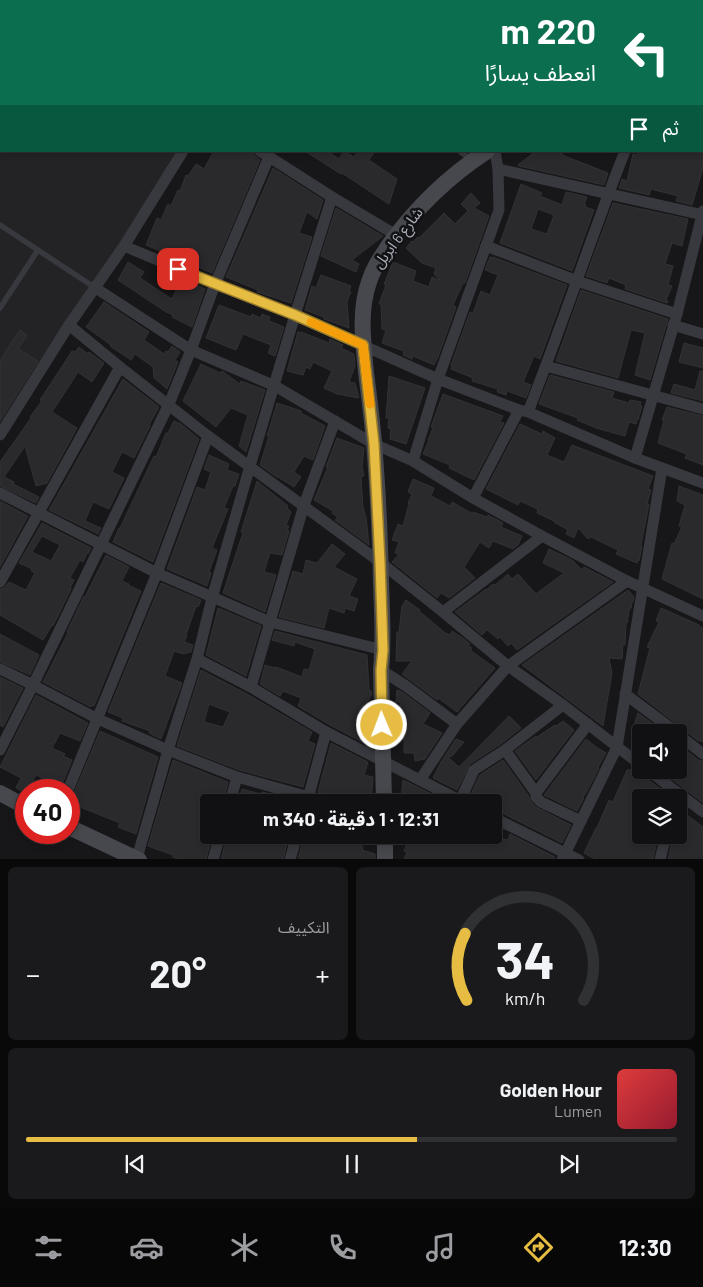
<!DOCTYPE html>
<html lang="ar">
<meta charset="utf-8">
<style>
:root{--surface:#111113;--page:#1a1a1c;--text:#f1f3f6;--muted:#9c9da0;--line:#303133;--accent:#e6bd42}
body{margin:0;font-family:Barlow,"Noto Sans Arabic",sans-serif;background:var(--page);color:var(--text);direction:rtl;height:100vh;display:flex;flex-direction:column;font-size:19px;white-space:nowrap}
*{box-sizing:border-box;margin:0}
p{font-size:16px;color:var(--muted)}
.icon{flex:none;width:28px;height:28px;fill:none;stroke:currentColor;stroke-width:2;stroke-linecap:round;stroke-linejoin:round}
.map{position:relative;height:859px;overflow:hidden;direction:ltr}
.details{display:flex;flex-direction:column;gap:8px;padding:8px;background:#09090a;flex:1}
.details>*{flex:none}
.hud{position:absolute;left:0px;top:0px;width:704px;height:152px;box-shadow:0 2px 8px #0003,0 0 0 1px var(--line);direction:rtl;background:#0b6e4f;color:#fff;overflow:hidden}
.buttons{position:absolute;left:632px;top:724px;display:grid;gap:10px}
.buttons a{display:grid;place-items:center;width:55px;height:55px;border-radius:5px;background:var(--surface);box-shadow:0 2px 8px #0003,0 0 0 1px var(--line);font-size:25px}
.speed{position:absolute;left:15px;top:779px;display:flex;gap:10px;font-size:25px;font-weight:700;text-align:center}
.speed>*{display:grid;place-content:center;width:65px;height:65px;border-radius:50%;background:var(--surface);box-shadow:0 2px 8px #0003,0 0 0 1px var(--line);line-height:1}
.speed .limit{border:8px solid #d22;background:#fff;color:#111}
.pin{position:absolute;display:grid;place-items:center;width:42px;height:42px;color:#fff;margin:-21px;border-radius:10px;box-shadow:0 2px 8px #0006}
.me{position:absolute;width:55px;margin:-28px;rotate:359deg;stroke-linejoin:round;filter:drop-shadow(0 0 4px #0008)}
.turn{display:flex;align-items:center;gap:18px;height:105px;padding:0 25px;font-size:22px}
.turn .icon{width:65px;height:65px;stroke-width:2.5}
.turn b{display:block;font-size:35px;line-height:42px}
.then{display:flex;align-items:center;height:48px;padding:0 25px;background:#0003;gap:10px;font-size:19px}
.big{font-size:38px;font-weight:700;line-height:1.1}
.details .tile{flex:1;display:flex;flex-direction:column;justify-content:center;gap:8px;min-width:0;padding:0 18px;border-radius:8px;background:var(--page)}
.details .dial{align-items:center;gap:0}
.dial svg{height:130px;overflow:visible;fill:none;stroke:var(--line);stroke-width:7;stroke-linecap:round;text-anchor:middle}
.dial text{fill:var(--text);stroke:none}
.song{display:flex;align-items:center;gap:15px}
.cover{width:60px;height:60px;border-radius:8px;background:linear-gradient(135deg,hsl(0 70% 55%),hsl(350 70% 35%))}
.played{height:5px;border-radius:2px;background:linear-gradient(90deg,var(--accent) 60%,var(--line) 60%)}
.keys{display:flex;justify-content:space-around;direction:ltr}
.heat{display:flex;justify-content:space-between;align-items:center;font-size:28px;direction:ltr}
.details .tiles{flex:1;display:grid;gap:8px;grid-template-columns:1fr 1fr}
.tile:last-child{grid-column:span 2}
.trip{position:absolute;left:200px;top:794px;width:302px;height:50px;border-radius:5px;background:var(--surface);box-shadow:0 2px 8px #0003,0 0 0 1px var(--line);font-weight:700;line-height:50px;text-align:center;direction:rtl}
.tab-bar{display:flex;height:80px;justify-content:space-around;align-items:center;background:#070708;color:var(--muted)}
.tab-bar .icon{width:35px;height:35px}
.tab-bar .on{color:var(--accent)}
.tab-bar b{font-size:22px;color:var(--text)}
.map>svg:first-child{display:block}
.built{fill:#232326}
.building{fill:#2a2a2d;stroke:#323135;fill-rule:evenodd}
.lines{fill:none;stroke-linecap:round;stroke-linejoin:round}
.lane{stroke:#38393e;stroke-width:5.5}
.street{stroke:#38393e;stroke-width:11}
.secondary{stroke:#46484d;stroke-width:16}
.route-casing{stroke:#967b2b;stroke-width:12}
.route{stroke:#e6bd42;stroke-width:9}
.slow{stroke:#f59e0b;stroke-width:9}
.labels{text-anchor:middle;stroke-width:5;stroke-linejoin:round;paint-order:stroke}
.street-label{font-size:15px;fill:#aaadb8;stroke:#121214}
</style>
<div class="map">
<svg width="703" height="860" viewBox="0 0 703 860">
<rect width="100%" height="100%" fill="#171719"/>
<path class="built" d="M 0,0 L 269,0 L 268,1 L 1,1 L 1,151 L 176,151 L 0,440 Z"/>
<g class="building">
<path d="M 214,151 L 253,151 L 254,155 L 260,160 L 212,273 L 146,245 L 157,218 L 161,220 L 168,204 L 171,206 L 178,190 L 180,191 L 186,175 L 188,176 L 196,164 L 204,169 Z"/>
<path d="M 305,151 L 327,151 L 339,159 L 344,151 L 354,157 L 358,151 L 375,151 L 369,160 L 397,179 L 389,204 L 342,173 L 341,174 Z"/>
<path d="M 536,151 L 563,151 L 562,155 L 608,173 L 604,185 L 519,166 L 518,165 Z"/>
<path d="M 639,151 L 703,151 L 703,168 L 692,205 L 676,201 L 678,196 L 651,189 L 649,195 L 619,188 L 622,179 L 627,181 L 633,154 L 637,155 Z"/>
<path d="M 273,168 L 323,200 L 317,219 L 307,212 L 299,233 L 312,237 L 291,303 L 257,292 L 258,290 L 226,277 Z"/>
<path d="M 521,184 L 542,193 L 540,196 L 562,205 L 566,192 L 587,197 L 584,204 L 586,205 L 585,207 L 594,210 L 572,271 L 500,243 ZM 538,209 L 554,215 L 547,234 L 531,229 Z"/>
<path d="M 471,193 L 480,203 L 474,208 L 489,216 L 465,283 L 463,283 L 453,305 L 456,307 L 438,357 L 434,365 L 413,356 L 412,359 L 403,355 L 404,351 L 382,343 L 386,330 L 382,329 L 381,304 L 379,304 L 386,285 L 384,284 L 393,262 L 416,271 L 413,281 L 429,287 L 432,277 L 441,281 L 434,274 L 436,268 L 422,263 L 406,248 L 412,241 L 413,242 L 418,237 L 419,238 L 444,213 L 455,224 L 468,211 L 461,204 Z"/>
<path d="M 613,203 L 688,219 L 682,246 L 672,243 L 665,264 L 673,266 L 668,285 L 672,286 L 666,300 L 668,301 L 667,303 L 625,289 L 626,285 L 609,278 L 607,283 L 586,276 Z"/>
<path d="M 336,208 L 383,236 L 352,260 L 359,264 L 356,272 L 321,256 Z"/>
<path d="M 490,257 L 493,258 L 493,257 L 567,285 L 540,359 L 534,356 L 523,382 L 531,385 L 526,398 L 507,391 L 506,395 L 497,392 L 498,389 L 472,381 L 473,378 L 451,369 L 452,366 L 451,365 L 470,312 L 473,313 L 481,291 L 490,295 L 498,275 L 485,270 Z"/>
<path d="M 128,262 L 144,272 L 140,278 L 172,299 L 182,278 L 205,289 L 192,327 L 172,317 L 173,315 L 166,312 L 118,280 Z"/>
<path d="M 321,275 L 351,286 L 349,291 L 351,292 L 347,302 L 349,328 L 324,319 L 324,317 L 305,310 L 312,286 L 316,288 Z"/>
<path d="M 581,290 L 668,319 L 650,380 L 635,375 L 645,333 L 631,330 L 618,378 L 556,361 Z"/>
<path d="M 104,302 L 149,332 L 144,340 L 164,354 L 166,351 L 168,352 L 172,346 L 180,352 L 175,360 L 178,362 L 167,389 L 154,378 L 153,367 L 135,354 L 131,360 L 110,346 L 111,345 L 86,327 Z"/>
<path d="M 219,305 L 251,317 L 252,314 L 261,318 L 262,314 L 270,317 L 269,321 L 284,327 L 275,356 L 268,353 L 271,345 L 243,334 L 236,350 L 206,338 Z"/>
<path d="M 20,330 L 27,335 L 18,349 L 38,361 L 0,420 L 0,361 L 10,345 Z"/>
<path d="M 298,332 L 301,333 L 301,332 L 329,343 L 330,339 L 343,345 L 341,348 L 354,354 L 355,366 L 349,382 L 355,383 L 359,398 L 337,394 L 324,388 L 332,371 L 313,362 L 310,369 L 306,367 L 303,375 L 287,371 Z"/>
<path d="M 684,343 L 703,348 L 703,368 L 679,362 Z"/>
<path d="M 79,347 L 88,354 L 89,352 L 104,363 L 92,382 L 78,372 L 52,412 L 77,428 L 47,483 L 36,486 L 25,446 L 4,477 L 14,482 L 13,484 L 39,497 L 36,503 L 0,486 L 0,462 L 31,418 L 30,417 L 42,401 L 40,400 L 72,351 L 75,352 Z"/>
<path d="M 201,364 L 220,373 L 222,371 L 240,384 L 241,381 L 265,390 L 246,452 L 239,446 L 248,415 L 231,408 L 216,427 L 183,401 Z"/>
<path d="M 700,371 L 703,371 L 703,401 L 671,393 L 674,384 L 695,390 Z"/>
<path d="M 550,375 L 614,392 L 612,398 L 629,403 L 630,400 L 641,402 L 640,406 L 642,406 L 638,420 L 637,420 L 636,424 L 629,422 L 625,436 L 596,428 L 577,420 L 578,418 L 539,404 Z"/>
<path d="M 389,376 L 425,388 L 406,444 L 390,439 L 391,429 L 388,428 L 389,418 L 386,418 Z"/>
<path d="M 123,379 L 159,407 L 149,425 L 150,426 L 134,458 L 122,452 L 112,472 L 124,478 L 109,509 L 93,502 L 85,521 L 101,528 L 98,534 L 49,510 Z"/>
<path d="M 443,394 L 503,416 L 500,422 L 504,423 L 474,480 L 449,468 L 450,465 L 423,454 L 429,440 L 428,440 L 433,428 L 431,427 Z"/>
<path d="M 277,403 L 301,411 L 301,413 L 325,426 L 313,460 L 304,456 L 294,472 L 301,477 L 294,487 L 278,477 L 278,478 L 260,465 L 269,436 L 267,436 Z"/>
<path d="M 667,407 L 703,416 L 703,465 L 685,458 L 687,454 L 658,443 L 664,420 L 662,420 Z"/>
<path d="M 174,421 L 181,424 L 199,439 L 153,562 L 113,542 L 119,528 L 120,528 L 154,456 L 156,457 L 166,433 L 168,433 Z"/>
<path d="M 520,424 L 542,434 L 543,431 L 555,438 L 547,455 L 564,462 L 572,445 L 653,476 L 648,489 L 651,490 L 647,504 L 649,504 L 641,545 L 642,546 L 639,561 L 638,560 L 637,563 L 616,554 L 618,550 L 591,537 L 588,539 L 578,528 L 574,538 L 566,534 L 568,530 L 554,522 L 554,521 L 537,513 L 538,509 L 520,501 L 518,505 L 486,489 Z"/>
<path d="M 337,438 L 364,448 L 362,467 L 364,476 L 361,477 L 363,507 L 366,517 L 369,545 L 335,520 L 338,517 L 332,513 L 333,511 L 314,500 L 328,467 L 326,467 Z"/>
<path d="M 209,455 L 229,464 L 227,470 L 239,474 L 235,486 L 233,486 L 224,508 L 228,509 L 212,548 L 217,550 L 209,572 L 211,573 L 207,586 L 167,569 L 197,487 L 205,490 L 211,472 L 204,469 Z"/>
<path d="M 413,479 L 434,488 L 431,496 L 450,506 L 452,502 L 473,514 L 473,512 L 487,517 L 488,515 L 503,523 L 501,527 L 522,536 L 518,545 L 513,549 L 493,541 L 489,548 L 480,542 L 464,567 L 475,578 L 449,598 L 441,593 L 437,598 L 392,562 L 399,554 L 395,553 L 399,542 L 392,540 L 398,524 L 403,526 L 409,504 L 408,503 L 412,494 L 408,492 Z"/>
<path d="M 257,481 L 288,506 L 287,508 L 291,512 L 286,525 L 289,526 L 287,530 L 289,531 L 282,555 L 270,553 L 264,572 L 276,575 L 265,612 L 223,593 L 243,533 L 241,532 Z"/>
<path d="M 679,486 L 703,495 L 703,599 L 662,579 L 672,543 L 674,544 L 682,527 L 679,526 L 685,505 L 677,501 Z"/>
<path d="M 0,501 L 28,516 L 0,567 Z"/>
<path d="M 42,523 L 91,548 L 88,554 L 87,553 L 83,562 L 80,560 L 70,578 L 74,580 L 70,588 L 71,589 L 53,626 L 52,625 L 43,640 L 0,615 L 0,589 L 4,588 L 9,582 L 26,590 L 35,573 L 31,571 L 32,569 L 19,563 ZM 42,536 L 60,545 L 51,561 L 32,552 Z"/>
<path d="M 332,544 L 345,554 L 334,567 L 357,579 L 349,596 L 358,599 L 354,611 L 345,608 L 344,613 L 329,608 L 324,628 L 279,617 L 293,571 L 303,574 L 306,560 L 317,563 Z"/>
<path d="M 549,549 L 572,560 L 582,570 L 584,567 L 613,582 L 517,650 L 511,643 L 508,646 L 500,637 L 498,639 L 487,630 L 482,635 L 455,612 L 486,589 L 486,590 L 493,584 L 495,585 L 508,574 L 512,579 L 518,574 L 536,594 L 564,573 L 543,563 Z"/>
<path d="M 106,555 L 129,567 L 122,581 L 129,584 L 128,585 L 141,591 L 94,706 L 91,705 L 91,707 L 43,682 L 68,633 L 67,632 L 84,596 L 85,597 Z"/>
<path d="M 161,583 L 201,600 L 198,607 L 196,606 L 186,635 L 187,636 L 184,642 L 193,645 L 191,652 L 183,654 L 174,651 L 165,676 L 182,683 L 161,739 L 149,733 L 150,731 L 122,721 L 123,718 L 108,712 Z"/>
<path d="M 628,590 L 634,597 L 633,602 L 631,603 L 632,605 L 630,606 L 632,607 L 629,609 L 630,610 L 628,612 L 629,613 L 628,614 L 629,616 L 627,617 L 628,622 L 626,623 L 625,645 L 623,644 L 622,659 L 609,658 L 612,673 L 603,726 L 522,665 Z"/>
<path d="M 406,600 L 420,610 L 419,611 L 444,632 L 450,635 L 452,631 L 464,639 L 470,644 L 468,646 L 472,648 L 470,650 L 495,668 L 457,712 L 438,698 L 437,700 L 402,674 L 412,661 L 396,661 L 397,632 L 399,632 L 402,606 Z"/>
<path d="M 218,608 L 261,626 L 246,676 L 206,655 Z"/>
<path d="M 661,608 L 699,625 L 699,626 L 703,628 L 703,742 L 697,740 L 638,694 L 650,648 L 647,647 L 659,622 L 656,621 Z"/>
<path d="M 275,631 L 367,655 L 369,690 L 371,691 L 372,693 L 364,711 L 372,712 L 366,744 L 330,725 L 298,706 L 301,698 L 283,691 L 280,696 L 260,684 L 265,665 L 275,668 L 276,667 L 302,677 L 304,669 L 309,670 L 315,649 L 295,642 L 294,646 L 272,640 Z"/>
<path d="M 0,634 L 39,655 L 30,675 L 0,662 Z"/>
<path d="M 201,670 L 247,694 L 312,732 L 308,741 L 315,744 L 303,787 L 239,770 L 177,746 ZM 209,704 L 230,712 L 223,727 L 204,722 Z"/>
<path d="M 0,677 L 23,688 L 3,727 L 0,725 Z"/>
<path d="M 397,690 L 402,692 L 430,713 L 423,724 L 442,733 L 425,759 L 415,761 L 414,753 L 404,753 L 404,731 L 400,730 L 400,702 L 396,702 Z"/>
<path d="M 36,695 L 88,723 L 80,741 L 60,733 L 52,748 L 65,754 L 63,756 L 72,760 L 61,787 L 36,775 L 28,790 L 26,790 L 26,793 L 16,788 L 21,778 L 0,767 Z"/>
<path d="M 638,713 L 664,732 L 632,732 Z"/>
<path d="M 509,716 L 521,728 L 501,744 L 470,764 L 457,790 L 433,778 L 441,762 L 456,739 L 464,742 L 452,756 L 448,757 L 459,767 Z"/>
<path d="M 563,721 L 574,730 L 536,780 L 515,751 L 536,736 L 537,737 L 555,725 L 556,726 Z"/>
<path d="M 100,731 L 158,757 L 136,834 L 118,827 L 120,823 L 70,803 Z"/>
<path d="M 586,739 L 596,747 L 606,753 L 598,767 L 599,768 L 586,793 L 583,797 L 584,798 L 577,811 L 544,795 Z"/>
<path d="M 331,743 L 368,762 L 364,775 L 373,777 L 371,802 L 352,802 L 318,792 Z"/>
<path d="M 679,744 L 698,760 L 703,761 L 703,803 L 660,770 L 679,770 Z"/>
<path d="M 173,760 L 228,782 L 223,802 L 209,802 L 209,835 L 212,835 L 206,860 L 180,860 L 173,857 L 173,855 L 148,846 Z"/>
<path d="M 503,760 L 528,795 L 531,802 L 536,807 L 571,825 L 562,843 L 498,811 L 494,808 L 494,802 L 470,802 L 469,798 L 480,775 Z"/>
<path d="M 627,770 L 635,770 L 641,772 L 643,776 L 669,795 L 667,798 L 641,798 L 641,835 L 658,835 L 653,860 L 597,860 L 584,853 L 596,828 L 597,828 L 609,800 L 613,802 Z"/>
<path d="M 403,780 L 448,802 L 410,802 L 401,801 Z"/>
<path d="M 242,789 L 261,794 L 262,792 L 275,795 L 274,799 L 280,800 L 279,802 L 238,802 Z"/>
<path d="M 679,809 L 703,827 L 703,860 L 668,860 L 673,835 L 679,835 Z"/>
<path d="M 510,834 L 555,857 L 554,860 L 404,860 L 407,852 L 404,851 L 410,835 L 478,835 L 508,840 Z"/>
<path d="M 227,835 L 289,835 L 283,860 L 221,860 Z"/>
<path d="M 304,835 L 362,835 L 361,838 L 363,839 L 361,846 L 363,847 L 362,850 L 375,854 L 375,860 L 298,860 Z"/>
</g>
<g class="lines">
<g class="lane">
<path d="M 27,0 L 29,1"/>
<path d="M 247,0 L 249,1"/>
<path d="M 409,0 L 411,1"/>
<path d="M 649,0 L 651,1"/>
<path d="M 48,1 L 48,0"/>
<path d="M 174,1 L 175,0"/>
<path d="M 468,1 L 468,0"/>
<path d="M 0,75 L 1,74"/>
<path d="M 459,151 L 472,160"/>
<path d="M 0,225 L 94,287"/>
<path d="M 0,308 L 38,250"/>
</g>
<g class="street">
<path d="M 282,1 L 282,0"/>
<path d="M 702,106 L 703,106"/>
<path d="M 260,151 L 332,197 L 396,235"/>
<path d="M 498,169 L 703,215"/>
<path d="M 124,246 L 215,284 L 295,315 L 438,379 L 519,410 L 528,412 L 635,458 L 703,483"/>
<path d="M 486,246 L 577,281 L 677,314"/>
<path d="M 94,287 L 191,350 L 275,386 L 374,444 L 413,461 L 473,498 L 542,536 L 627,581 L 703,616"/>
<path d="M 69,325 L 120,367 L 208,436 L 380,562 L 443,612 L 508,666 L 563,705 L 641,765"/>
<path d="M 673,325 L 703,334"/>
<path d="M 546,366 L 703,409"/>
<path d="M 528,412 C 562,326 591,237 625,151"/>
<path d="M 0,435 L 69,325 L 124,246 L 183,151"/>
<path d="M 635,458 L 677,314 L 703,211"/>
<path d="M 413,461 L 438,379 L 499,210 L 498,169 L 495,151"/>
<path d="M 0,493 L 157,573 L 270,622 L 383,650"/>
<path d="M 473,498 L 519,410"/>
<path d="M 0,582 L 120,367"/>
<path d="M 443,612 L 542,536"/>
<path d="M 197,659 L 251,687 L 326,732 L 463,802"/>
<path d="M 0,669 L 33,685 L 98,719 L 168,750 L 237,777 L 327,802"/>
<path d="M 381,670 L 406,686 L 457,724"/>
<path d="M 251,687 L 304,505 L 335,421"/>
<path d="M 625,694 L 676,732"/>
<path d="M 679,735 L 703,754"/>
<path d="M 0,750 L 33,685 L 169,404 L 191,350 L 215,284 L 269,157"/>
<path d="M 505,750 L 536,793 L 536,797 L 541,802 L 581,821"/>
<path d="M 648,770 L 703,812"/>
<path d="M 420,780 L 457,724 L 508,666 L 627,581"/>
<path d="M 68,790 L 157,573 L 208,436"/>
<path d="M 536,793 L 588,724"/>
<path d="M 460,801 L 474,770 L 505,750 L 563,705"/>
<path d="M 230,802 L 237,777"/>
<path d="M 307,802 L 326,732"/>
<path d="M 494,818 L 579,860"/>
<path d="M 137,858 L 168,750 L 197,659 L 212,598 L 250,466 L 295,315 L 332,197"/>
<path d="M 213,860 L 220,835"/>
<path d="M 290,860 L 297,835"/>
<path d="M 562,860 L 617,747 L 662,468"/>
<path d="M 660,860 L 666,835"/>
</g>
<g class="secondary">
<path d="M 682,1 L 683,0"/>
<path d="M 702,2 L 703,1"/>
<path d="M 0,793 L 26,807"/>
<path d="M 384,802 L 381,670 C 384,641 382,612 381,583 C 380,537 378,490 374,443 C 372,419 369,396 366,372 C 363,342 359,310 369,282 C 373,268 381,257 389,245 C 415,209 449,176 487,151"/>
<path d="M 69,827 L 139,860"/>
<path d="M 385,835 L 385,860"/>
</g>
</g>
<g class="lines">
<g class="route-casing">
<path id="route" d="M 178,269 L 295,315 L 363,345 L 374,444 L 380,562 L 383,650 L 381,670 L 382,725"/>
</g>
<use href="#route" class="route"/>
<path class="slow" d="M 311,322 L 363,345 L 370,404"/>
</g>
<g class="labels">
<g class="street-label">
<text transform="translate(398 238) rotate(-53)" y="5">شارع 6 ابريل</text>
</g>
</g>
</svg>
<div class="buttons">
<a><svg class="icon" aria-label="sound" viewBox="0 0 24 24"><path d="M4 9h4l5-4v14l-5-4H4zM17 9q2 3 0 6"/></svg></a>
<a><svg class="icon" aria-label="layers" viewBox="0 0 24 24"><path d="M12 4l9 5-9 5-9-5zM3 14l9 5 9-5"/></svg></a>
</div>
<div class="speed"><div class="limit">40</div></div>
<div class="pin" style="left:178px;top:269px;background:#d93025"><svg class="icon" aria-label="arrive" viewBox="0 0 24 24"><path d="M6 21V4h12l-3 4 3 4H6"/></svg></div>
<svg class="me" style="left:382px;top:725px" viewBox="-20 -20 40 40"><circle r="17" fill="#e6bd42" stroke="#fff" stroke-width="3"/><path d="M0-11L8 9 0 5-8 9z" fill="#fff"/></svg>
<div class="trip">12:31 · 1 دقيقة · 340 m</div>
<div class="hud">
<div class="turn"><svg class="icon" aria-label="left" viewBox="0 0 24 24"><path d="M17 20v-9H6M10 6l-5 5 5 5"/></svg><div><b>220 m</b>انعطف يسارًا</div></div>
<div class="then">ثم<svg class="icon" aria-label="arrive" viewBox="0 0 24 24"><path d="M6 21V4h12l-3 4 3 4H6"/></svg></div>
</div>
</div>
<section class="details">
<div class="tiles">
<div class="tile dial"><svg viewBox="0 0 100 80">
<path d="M14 69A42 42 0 1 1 86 69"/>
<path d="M14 69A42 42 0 0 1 13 28" stroke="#e6bd42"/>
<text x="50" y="56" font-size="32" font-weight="700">34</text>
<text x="50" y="72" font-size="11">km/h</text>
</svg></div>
<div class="tile"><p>التكييف</p>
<div class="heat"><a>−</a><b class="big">20°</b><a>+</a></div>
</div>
<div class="tile">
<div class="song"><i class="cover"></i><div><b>Golden Hour</b><p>Lumen</p></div></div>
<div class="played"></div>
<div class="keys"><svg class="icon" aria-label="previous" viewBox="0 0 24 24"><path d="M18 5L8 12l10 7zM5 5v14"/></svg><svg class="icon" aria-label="pause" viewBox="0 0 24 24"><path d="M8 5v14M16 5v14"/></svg><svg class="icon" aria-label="next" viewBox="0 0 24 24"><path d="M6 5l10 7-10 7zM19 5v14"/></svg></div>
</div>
</div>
</section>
<nav class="tab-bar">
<b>12:30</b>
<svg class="icon on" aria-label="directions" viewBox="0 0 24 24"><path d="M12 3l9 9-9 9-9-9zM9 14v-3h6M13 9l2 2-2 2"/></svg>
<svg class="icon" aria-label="music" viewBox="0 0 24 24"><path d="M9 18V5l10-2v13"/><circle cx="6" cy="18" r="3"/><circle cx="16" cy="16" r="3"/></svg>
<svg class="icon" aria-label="phone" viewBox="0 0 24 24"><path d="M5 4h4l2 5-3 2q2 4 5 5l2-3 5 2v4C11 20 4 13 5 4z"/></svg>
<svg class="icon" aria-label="climate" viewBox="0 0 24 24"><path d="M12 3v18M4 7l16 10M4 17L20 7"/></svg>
<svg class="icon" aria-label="car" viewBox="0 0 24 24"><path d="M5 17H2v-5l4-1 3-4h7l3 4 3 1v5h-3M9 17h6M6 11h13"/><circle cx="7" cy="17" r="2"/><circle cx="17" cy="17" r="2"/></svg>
<svg class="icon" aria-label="filters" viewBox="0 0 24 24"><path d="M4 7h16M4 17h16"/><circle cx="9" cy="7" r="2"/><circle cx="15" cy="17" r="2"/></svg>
</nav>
